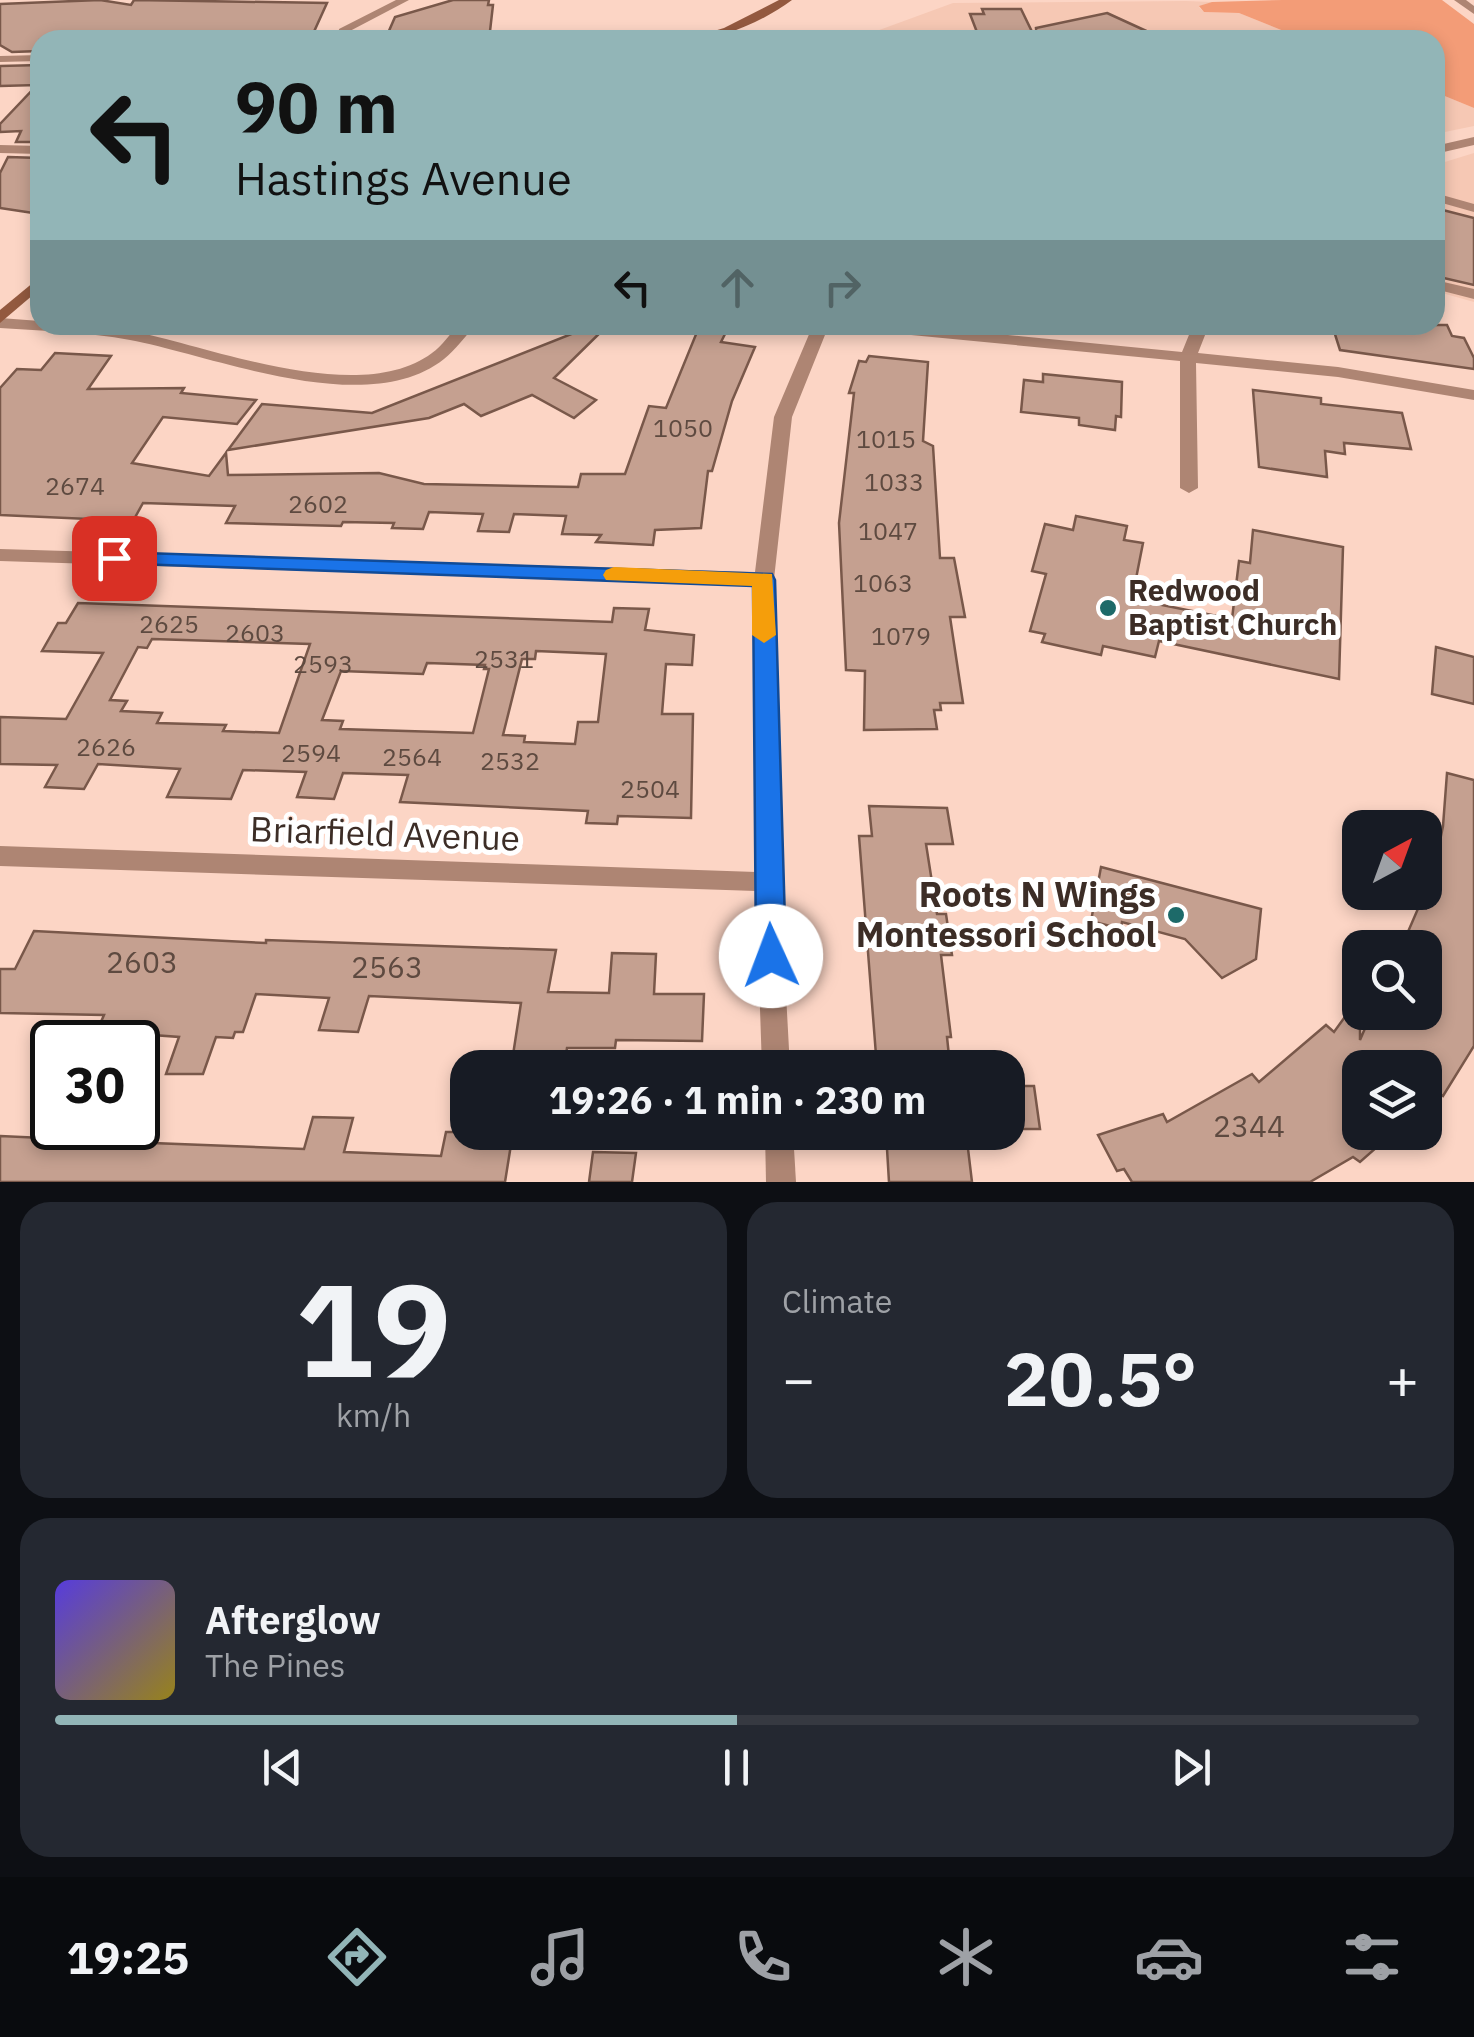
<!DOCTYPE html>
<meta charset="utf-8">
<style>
:root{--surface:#171b24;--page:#242831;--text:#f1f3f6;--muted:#9ea1a6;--line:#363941;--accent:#92b5b7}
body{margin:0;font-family:"IBM Plex Sans",sans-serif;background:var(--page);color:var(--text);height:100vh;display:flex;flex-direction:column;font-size:38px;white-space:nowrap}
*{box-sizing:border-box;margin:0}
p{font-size:32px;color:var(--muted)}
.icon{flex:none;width:55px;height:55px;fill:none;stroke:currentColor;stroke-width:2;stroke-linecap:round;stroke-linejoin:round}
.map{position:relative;height:1182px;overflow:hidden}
.details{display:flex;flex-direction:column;gap:20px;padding:20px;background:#0d0f14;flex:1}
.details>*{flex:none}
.guide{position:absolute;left:30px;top:30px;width:1415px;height:305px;border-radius:30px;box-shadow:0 5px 15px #0003;background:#92b5b7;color:#111;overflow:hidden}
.needle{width:65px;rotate:41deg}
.buttons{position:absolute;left:1342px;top:810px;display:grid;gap:20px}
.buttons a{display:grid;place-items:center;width:100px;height:100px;border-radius:20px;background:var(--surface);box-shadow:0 5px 15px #0003;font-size:50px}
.speed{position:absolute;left:30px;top:1020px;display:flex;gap:20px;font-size:50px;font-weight:700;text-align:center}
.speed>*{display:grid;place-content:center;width:130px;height:130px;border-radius:50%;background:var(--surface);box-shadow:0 5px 15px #0003;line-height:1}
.speed .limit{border:5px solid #111;border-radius:15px;background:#fff;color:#111}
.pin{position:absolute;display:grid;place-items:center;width:85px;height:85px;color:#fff;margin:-42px;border-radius:20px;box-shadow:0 5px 15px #0006}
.me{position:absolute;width:110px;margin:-55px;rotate:358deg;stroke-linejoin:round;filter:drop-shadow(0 0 8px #0008)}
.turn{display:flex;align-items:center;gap:35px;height:210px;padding:0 40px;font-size:45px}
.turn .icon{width:130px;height:130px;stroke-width:2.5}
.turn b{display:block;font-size:70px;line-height:85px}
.lanes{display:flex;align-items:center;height:95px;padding:0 40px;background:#0003;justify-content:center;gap:50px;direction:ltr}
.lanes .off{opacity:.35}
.big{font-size:75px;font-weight:700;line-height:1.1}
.details .tile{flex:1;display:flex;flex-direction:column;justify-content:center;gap:15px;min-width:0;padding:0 35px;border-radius:30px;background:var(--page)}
.details .dial{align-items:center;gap:0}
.dial b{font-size:130px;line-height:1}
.song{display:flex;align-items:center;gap:30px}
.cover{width:120px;height:120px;border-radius:15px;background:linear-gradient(135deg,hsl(250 70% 55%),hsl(50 70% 35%))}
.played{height:10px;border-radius:5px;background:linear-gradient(90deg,var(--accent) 50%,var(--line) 50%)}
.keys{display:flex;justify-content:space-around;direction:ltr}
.heat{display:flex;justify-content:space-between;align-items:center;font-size:55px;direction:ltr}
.details .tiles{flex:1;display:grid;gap:20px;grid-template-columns:1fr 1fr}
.tile:last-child{grid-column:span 2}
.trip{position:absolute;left:450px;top:1050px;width:575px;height:100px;border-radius:30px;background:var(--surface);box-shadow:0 5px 15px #0003;font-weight:700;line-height:100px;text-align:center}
.tab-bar{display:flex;height:160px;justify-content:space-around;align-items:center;background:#090b0e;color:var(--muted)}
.tab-bar .icon{width:70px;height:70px}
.tab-bar .selected{color:var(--accent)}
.tab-bar b{font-size:45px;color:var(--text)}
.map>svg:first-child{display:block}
.built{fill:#f6c8b4}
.green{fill:#f39c77}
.building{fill:#c5a090;stroke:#79584a;stroke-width:2.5;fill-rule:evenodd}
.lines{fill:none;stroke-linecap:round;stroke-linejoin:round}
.service{fill:#ae8573;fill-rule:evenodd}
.minor{fill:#ae8573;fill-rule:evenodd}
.secondary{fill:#93593f;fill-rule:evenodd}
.route{fill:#1a73e8;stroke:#114b97;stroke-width:2.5}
.slow{fill:#f59e0b}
.poi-dot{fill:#1d6a69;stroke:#fff;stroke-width:4}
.labels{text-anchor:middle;stroke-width:10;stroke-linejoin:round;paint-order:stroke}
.number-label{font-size:25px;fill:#5e4a40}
.poi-label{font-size:30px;font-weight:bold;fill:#3c2d26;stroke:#fff;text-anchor:start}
.near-number-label{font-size:30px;fill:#5e4a40}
.near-street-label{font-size:35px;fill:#3c2d26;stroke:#fff}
.near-poi-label{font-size:35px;font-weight:bold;fill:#3c2d26;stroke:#fff;text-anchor:end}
</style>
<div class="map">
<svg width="1474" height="1182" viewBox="0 0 1474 1182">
<rect width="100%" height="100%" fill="#fcd5c5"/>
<g class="built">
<path d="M 1186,1 L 1212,2 L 1199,7 L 1204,12 L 1239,13 L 1306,40 L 852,40 L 953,3 Z"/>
<path d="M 1435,92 L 1474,108 L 1474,126 L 1435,134 Z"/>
<path d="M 1474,153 L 1474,302 L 1435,291 L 1435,165 Z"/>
</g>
<path class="green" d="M 1283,0 L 1442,0 L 1474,24 L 1474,108 L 1435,92 L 1435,40 L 1306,40 L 1239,13 L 1204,12 L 1199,6 L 1212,2 Z"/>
<g class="building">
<path d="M 100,0 L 131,5 L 134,0 L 327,3 L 312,36 L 284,40 L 40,40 L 40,51 L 12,52 L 0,45 L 0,4 Z"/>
<path d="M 453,0 L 489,0 L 488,5 L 493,5 L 489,40 L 456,37 L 385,40 L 395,17 Z"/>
<path d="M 982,9 L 1021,9 L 1036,40 L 980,40 L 970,14 L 984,14 Z"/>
<path d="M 1107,13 L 1166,40 L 1037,40 L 1036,28 Z"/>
<path d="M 40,65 L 40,142 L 16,142 L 21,131 L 0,132 L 0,124 L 37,85 L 0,86 L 0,66 Z"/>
<path d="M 8,157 L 40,158 L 40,214 L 0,208 L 0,173 Z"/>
<path d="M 1435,208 L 1474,218 L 1474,285 L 1435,276 Z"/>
<path d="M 594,325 L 608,325 L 554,378 L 596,400 L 574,418 L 532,395 L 481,416 L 464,404 L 429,418 L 228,450 L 262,404 L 372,413 Z"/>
<path d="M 1332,325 L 1420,332 L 1422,325 L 1447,325 L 1452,336 L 1464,338 L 1474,358 L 1474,369 L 1340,350 Z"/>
<path d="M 699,327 L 727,330 L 721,342 L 755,347 L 732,401 L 712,471 L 708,471 L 701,528 L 655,530 L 653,545 L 596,542 L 601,535 L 562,534 L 566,516 L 514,514 L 509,532 L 478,531 L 483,514 L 429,512 L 423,529 L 392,528 L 394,523 L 343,522 L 341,526 L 226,523 L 235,506 L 174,504 L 143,503 L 133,521 L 0,515 L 0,388 L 17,369 L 41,370 L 55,353 L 111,356 L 88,389 L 184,388 L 181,393 L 256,400 L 237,424 L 163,417 L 132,463 L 209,476 L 226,453 L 228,475 L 379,473 L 424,484 L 578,487 L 581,474 L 625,474 L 649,406 L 666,408 Z"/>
<path d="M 869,356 L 928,362 L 923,441 L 933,446 L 940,558 L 954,558 L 965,617 L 950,617 L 963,703 L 940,703 L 941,710 L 934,710 L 937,729 L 864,730 L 865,671 L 846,670 L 839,523 L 854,393 L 849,393 L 859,361 L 866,362 Z"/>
<path d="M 1043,374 L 1122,382 L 1121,417 L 1116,416 L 1115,430 L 1079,425 L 1079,418 L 1021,412 L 1024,380 L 1043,382 Z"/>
<path d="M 1253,390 L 1321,398 L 1321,404 L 1402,413 L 1411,449 L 1344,443 L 1345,454 L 1325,451 L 1327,477 L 1259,467 Z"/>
<path d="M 1076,516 L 1127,526 L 1124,540 L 1143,543 L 1132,599 L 1232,619 L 1239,561 L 1250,563 L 1253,530 L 1343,547 L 1339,679 L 1159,641 L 1155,657 L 1103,646 L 1101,655 L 1042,642 L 1045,634 L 1030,631 L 1046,574 L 1032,571 L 1045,524 L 1073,530 Z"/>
<path d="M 78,603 L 612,622 L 614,608 L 649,609 L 645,630 L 694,635 L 692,665 L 666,664 L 662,714 L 693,714 L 691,818 L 618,816 L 617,824 L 586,823 L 588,811 L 400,802 L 408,775 L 343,773 L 334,799 L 297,797 L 306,772 L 243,770 L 231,799 L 167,797 L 180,769 L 98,764 L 84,789 L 45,787 L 57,765 L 0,764 L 0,717 L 66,719 L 103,653 L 42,651 L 58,623 L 66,623 ZM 152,639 L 310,644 L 279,733 L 223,731 L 226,725 L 157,723 L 162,713 L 121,711 L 127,701 L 110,700 L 138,647 L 147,648 ZM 536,651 L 606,654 L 598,722 L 578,722 L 575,744 L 524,742 L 525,736 L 503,735 L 522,659 L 535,659 ZM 427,663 L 485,665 L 484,669 L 489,669 L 473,733 L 340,729 L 343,721 L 322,720 L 341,671 L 423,674 Z"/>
<path d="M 1436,647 L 1474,657 L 1474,704 L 1432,694 Z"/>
<path d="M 1447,773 L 1474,780 L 1474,1046 L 1443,1096 L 1425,1084 L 1425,1068 L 1360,1068 L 1360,1132 L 1394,1132 L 1360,1162 L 1353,1157 L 1310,1182 L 1132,1182 L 1124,1169 L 1117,1171 L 1098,1135 L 1163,1114 L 1167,1122 L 1252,1074 L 1259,1082 L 1326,1025 L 1334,1032 L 1360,996 L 1360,1040 L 1372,1012 L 1425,1012 L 1425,948 L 1401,948 L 1420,904 L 1426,908 L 1443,826 Z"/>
<path d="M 869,806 L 947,808 L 953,844 L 926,844 L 937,914 L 946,914 L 952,955 L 941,955 L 951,1037 L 947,1037 L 949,1056 L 876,1055 L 859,836 L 872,836 Z"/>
<path d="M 1101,867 L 1261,909 L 1256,959 L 1222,978 L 1185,939 L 1122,922 L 1121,929 L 1091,921 Z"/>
<path d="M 34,931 L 266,943 L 266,940 L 556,950 L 548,992 L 609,993 L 612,953 L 656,954 L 654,994 L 704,994 L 702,1041 L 616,1040 L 615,1048 L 567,1048 L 564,1068 L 511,1068 L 521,1003 L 369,996 L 358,1032 L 319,1030 L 329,998 L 256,994 L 243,1032 L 235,1032 L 233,1038 L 216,1037 L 203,1074 L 166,1074 L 179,1037 L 97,1031 L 104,1015 L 0,1013 L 0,969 L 15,969 Z"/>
<path d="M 1008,1086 L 1034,1086 L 1040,1129 L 1008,1129 Z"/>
<path d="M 313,1117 L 353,1118 L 344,1152 L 441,1156 L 446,1132 L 513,1132 L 505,1182 L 0,1182 L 0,1136 L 87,1140 L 92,1128 L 133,1128 L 127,1142 L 304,1149 Z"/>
<path d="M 886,1132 L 966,1132 L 972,1182 L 889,1182 Z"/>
<path d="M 593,1152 L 636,1153 L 632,1182 L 589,1182 Z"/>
</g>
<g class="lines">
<g class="service">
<path d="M 1435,193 L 1474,204 L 1474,212 L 1435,201 Z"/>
<path d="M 1435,280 L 1474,289 L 1474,299 L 1435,289 Z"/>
</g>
<g class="minor">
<path d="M 396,0 L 409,0 L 348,32 L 348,40 L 338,40 L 339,29 Z"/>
<path d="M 1454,0 L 1466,0 L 1474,6 L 1474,14 Z"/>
<path d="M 40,55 L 40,61 L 0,62 L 0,56 Z"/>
<path d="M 1474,137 L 1474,145 L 1435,154 L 1435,146 Z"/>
<path d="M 0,145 L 40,146 L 40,154 L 0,153 Z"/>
<path d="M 0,318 L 40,321 L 40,325 C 71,325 102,325 132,331 C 212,347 360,407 432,353 C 442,346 450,334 458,325 L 475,325 C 466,336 455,350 444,359 C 367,420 215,356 130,340 C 88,332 43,331 0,328 Z"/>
<path d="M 813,325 L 829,325 L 792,417 L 774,579 L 780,882 L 790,1068 L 762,1068 L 756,891 L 0,866 L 0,846 L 756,872 L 754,585 L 0,561 L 0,549 L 755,572 L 774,417 Z"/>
<path d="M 851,325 L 907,325 L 1182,352 L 1193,325 L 1209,325 L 1198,353 L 1338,367 L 1474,390 L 1474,400 L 1338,377 L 1196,363 L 1198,488 L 1189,493 L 1180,488 L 1180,361 L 859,330 Z"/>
<path d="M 765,1132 L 793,1132 L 796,1182 L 766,1182 Z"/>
</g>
<g class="secondary">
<path d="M 779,0 L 792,0 C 762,22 722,40 684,40 L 724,28 Z"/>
<path d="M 40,277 L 40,289 L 0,323 L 0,310 Z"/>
</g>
</g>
<path class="route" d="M 114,552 L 772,574 L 775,580 L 786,956 L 781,965 L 771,969 L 761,965 L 756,956 L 753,586 L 107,563 L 103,558 Z"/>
<path class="slow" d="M 614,567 L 772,574 L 776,635 L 764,643 L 752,635 L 752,586 L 606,580 L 603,575 L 606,570 Z"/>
<g class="poi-dot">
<circle cx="1108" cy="608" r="10"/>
<circle cx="1176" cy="915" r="10"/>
</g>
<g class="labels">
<g class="number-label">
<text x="683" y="437">1050</text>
<text x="886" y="448">1015</text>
<text x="894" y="491">1033</text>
<text x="75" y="495">2674</text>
<text x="318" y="513">2602</text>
<text x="888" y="540">1047</text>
<text x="883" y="592">1063</text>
<text x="169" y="633">2625</text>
<text x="255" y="642">2603</text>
<text x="901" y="645">1079</text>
<text x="504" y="668">2531</text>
<text x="323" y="673">2593</text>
<text x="106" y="756">2626</text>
<text x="311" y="762">2594</text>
<text x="412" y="766">2564</text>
<text x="510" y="770">2532</text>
<text x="650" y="798">2504</text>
</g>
<g class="poi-label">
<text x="1128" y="601">Redwood<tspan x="1128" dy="34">Baptist Church</tspan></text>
</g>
<g class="near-number-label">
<text x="142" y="973">2603</text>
<text x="387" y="978">2563</text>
<text x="1249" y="1137">2344</text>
</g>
<g class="near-street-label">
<text transform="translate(385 834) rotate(2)" y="12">Briarfield Avenue</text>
</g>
<g class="near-poi-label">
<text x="1156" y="907">Roots N Wings<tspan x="1156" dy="40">Montessori School</tspan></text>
</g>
</g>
</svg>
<div class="buttons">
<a><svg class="needle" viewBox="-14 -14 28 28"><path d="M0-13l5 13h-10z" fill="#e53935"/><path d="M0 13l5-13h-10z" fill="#9ea1a6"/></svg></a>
<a><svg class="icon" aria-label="search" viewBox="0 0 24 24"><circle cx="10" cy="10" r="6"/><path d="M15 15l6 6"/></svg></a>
<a><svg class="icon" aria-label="layers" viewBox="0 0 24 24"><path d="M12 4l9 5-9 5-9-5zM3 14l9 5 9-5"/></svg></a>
</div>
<div class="speed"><div class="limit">30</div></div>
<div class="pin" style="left:114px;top:558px;background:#d93025"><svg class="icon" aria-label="arrive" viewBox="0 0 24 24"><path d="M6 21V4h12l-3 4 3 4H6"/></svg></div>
<svg class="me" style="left:771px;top:956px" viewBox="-20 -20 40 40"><circle r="19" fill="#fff"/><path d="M0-13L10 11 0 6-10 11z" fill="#1a73e8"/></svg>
<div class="trip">19:26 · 1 min · 230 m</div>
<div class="guide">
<div class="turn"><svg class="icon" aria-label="left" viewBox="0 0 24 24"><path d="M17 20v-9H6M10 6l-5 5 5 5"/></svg><div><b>90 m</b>Hastings Avenue</div></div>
<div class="lanes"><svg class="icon" aria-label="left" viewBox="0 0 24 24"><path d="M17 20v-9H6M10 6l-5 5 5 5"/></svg><svg class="icon off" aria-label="ahead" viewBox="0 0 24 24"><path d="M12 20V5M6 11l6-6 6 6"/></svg><svg class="icon off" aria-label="right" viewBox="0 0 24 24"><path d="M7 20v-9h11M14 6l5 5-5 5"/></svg></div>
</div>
</div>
<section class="details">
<div class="tiles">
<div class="tile dial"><b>19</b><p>km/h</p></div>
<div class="tile"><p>Climate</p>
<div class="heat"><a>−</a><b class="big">20.5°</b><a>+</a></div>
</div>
<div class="tile">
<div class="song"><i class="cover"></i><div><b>Afterglow</b><p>The Pines</p></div></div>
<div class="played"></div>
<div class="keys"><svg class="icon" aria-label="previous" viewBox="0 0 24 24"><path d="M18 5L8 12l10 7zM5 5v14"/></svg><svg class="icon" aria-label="pause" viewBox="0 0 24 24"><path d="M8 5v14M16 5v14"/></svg><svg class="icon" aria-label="next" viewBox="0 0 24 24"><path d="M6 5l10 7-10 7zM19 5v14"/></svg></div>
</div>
</div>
</section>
<nav class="tab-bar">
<b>19:25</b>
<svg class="icon selected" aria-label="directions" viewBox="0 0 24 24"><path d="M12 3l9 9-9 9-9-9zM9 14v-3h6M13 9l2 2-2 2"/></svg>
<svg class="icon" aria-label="music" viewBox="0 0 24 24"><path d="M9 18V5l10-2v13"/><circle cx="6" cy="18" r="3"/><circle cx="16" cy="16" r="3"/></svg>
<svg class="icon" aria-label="phone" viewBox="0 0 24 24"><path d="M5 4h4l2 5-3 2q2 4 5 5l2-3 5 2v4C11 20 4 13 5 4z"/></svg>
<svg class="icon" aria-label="climate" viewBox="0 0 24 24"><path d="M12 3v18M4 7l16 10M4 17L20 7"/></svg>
<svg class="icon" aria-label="car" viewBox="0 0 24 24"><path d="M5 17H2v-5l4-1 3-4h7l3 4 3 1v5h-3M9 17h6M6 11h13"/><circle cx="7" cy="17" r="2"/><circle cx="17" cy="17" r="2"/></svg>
<svg class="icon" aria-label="filters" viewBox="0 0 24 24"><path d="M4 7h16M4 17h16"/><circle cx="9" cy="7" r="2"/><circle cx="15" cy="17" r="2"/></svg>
</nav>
